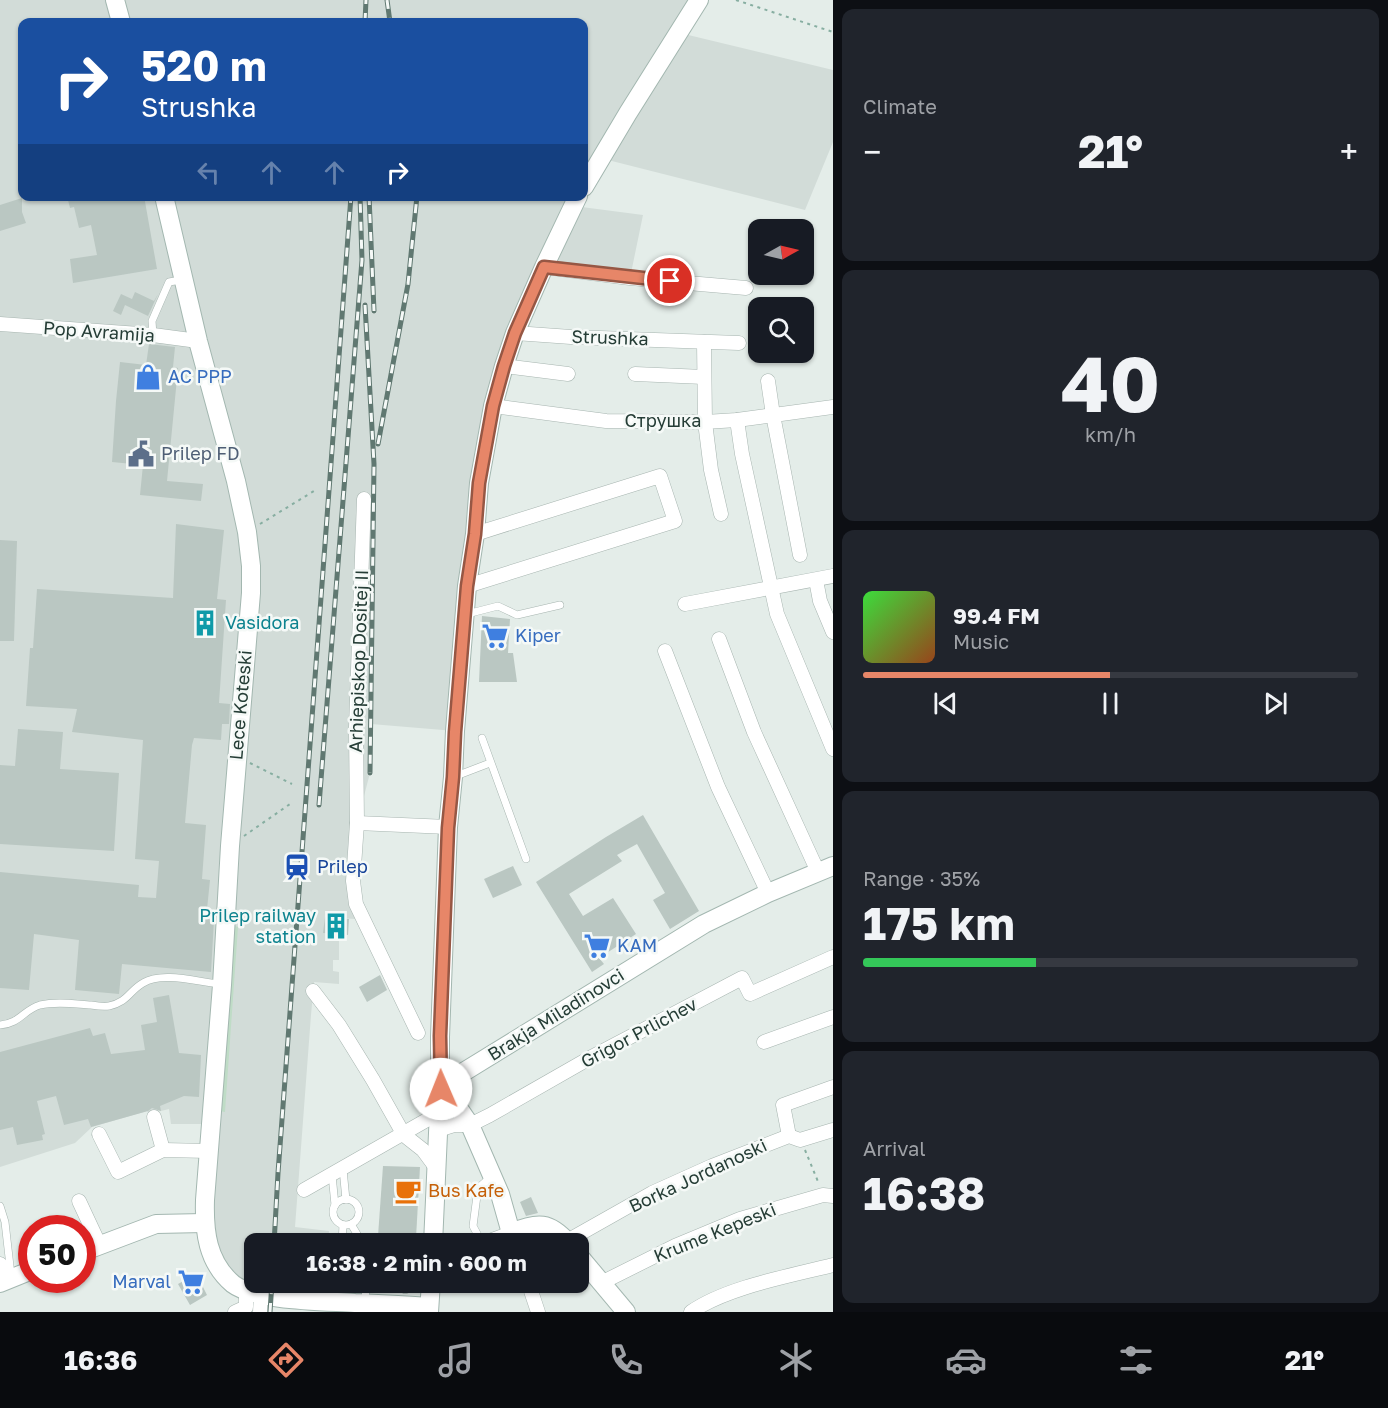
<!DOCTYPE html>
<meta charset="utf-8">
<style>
:root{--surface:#171b24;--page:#20242c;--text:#f1f3f6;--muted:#9ea1a6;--line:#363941;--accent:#e78668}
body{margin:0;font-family:"Golos Text",sans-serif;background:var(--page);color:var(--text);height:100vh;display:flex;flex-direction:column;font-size:22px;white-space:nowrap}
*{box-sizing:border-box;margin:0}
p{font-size:20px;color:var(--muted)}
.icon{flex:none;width:33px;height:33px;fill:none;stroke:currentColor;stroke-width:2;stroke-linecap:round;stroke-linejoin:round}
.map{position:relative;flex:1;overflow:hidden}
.panel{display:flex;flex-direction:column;gap:9px;padding:9px;background:#0d0f14;width:555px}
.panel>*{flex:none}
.banner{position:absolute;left:18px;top:18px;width:570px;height:183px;border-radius:12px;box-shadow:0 2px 4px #0004;background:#1a4fa0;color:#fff;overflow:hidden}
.needle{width:39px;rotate:82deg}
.tools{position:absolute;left:748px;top:219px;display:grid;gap:12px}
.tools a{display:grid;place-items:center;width:66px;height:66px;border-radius:12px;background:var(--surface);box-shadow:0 2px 4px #0004;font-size:30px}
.speed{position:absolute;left:18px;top:1215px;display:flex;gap:12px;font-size:30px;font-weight:700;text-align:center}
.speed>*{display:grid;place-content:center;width:78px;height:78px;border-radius:50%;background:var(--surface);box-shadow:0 2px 4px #0004;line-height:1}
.speed .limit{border:9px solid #d22;background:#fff;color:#111}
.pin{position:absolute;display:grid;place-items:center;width:51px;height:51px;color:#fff;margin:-26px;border:3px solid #fff;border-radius:50%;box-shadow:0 2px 6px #0007}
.me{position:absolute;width:66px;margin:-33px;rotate:359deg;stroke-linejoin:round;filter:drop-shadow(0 0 4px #0008)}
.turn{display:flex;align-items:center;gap:21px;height:126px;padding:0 24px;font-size:27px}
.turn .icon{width:78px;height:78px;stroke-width:2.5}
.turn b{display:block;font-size:42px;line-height:51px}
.lanes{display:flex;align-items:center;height:57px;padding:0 24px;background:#0003;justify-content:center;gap:30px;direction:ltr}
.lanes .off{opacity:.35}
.big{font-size:45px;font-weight:700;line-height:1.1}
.panel .card{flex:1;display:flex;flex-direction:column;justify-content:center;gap:9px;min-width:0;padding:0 21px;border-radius:12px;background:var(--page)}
.panel .dial{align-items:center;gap:0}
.dial b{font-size:78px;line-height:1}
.song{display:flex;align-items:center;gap:18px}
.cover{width:72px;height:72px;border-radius:9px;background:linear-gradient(135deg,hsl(120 70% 55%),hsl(20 70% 35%))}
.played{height:6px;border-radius:3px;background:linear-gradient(90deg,var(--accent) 50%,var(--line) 50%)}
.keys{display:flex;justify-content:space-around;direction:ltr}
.heat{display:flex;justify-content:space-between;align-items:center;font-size:33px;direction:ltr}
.charge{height:9px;border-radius:4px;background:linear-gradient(90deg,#34c759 35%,var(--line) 0)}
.trip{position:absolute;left:244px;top:1233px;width:345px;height:60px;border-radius:12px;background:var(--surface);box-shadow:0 2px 4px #0004;font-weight:700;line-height:60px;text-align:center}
.dock{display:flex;height:96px;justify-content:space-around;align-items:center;background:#090b0e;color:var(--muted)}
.dock .icon{width:42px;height:42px}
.dock .selected{color:var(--accent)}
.dock b{font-size:27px;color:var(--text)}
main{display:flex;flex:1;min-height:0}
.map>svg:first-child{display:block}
.built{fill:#d2dcd8}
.green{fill:#bfdcc6}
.building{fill:#bac7c2}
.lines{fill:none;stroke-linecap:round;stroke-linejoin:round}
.lane-casing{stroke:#a7b5b0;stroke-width:8}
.street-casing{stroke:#a7b5b0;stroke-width:15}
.secondary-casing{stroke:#a3b7b0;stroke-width:20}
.path{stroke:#87aea1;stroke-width:2;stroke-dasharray:3 4.5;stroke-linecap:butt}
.lane{stroke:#fff;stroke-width:7}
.street{stroke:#fff;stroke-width:14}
.secondary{stroke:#fff;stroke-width:18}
.rail-casing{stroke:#607871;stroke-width:5}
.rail{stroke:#f5f9f7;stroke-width:3;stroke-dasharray:9;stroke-linecap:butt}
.route-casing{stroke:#965744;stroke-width:15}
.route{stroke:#e78668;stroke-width:10}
.labels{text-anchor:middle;stroke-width:5;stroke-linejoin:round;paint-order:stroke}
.street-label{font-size:18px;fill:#253d36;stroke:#f5f9f7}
.shop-label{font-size:18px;fill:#366cbe;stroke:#f5f9f7;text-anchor:start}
.service-label{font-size:18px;fill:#4e5e75;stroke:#f5f9f7;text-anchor:start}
.culture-label{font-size:18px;fill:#0d838f;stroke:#f5f9f7;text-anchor:start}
.transit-label{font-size:18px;fill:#164399;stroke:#f5f9f7;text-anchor:start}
.food-label{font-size:18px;fill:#c56008;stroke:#f5f9f7;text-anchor:start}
</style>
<main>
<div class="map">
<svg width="833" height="1312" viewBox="0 0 833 1312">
<rect width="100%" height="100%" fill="#e4ede9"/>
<path class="built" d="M 0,0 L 699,0 L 680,33 L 833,70 L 833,142 L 805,210 L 600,158 L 584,187 L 584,22 L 22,22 L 22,196 L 578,196 L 574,206 L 643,215 L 630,278 L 544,267 L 493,406 L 455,731 L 371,724 L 370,773 L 357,823 L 355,919 L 325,917 L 324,933 L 339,934 L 339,960 L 333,960 L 333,971 L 339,972 L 339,984 L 314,982 L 311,1015 L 295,1227 L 329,1231 L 328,1243 L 255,1244 L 255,1282 L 324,1283 L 322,1301 L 246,1290 L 209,1251 L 211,1124 L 171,1124 L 169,1109 L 149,1114 L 147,1111 L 92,1127 L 75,1143 L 0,1167 Z"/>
<path class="green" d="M 225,923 L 238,927 L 225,1112 L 212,1110 Z"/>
<g class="building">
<path d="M 67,196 L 144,196 L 157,269 L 73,283 L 70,259 L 97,255 L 91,225 L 79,228 L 74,207 L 70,208 Z"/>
<path d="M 22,198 L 22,212 L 26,223 L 0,231 L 0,205 Z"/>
<path d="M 135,292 L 154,301 L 158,294 L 148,316 L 125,305 L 121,315 L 113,311 L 121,294 L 132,299 Z"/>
<path d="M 149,344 L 175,347 L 173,367 L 178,368 L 167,481 L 203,484 L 201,501 L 140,495 L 143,465 L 112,462 L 116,401 L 120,362 L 146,365 Z"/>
<path d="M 176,524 L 224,530 L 217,599 L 226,600 L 219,703 L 230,704 L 229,724 L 222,724 L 221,740 L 194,738 L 192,745 L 185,823 L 206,825 L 202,879 L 210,880 L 206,919 L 214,920 L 211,972 L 122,964 L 119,994 L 75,990 L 79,940 L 34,934 L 29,990 L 0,988 L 0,872 L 139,885 L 138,897 L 156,898 L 159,861 L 135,859 L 143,740 L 72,732 L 77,709 L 26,706 L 30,648 L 33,648 L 37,589 L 173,598 Z"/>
<path d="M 0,540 L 17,541 L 14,641 L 0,641 Z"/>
<path d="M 482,616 L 510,619 L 508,653 L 513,653 L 517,682 L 479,682 Z"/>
<path d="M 18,729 L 63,732 L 60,769 L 119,773 L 114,851 L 0,844 L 0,765 L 15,766 Z"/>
<path d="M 643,815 L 699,911 L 670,929 L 653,900 L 665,893 L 637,844 L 617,855 L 622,861 L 569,894 L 583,916 L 613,898 L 636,934 L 599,958 L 604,964 L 592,972 L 536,882 L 606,837 Z"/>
<path d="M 513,866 L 522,885 L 493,898 L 484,879 Z"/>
<path d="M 325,917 L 349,919 L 348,935 L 323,933 Z"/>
<path d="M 380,975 L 387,990 L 367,1002 L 359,987 Z"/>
<path d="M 169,995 L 179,1053 L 201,1055 L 199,1097 L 184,1096 L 160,1106 L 161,1111 L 152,1108 L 148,1111 L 91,1127 L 88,1119 L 64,1125 L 56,1096 L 37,1101 L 45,1134 L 42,1135 L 43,1140 L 17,1145 L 13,1127 L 0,1130 L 0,1052 L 90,1028 L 93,1036 L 105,1033 L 111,1054 L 145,1050 L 141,1025 L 157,1022 L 153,998 Z"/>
<path d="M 383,1166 L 420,1167 L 416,1238 L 378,1236 Z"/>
<path d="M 531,1197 L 538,1213 L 526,1216 L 520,1202 Z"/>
<path d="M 198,1273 L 204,1282 L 201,1283 L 207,1295 L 190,1305 L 178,1284 Z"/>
<path d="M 381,1282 L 420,1282 L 419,1286 L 407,1294 L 403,1294 L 400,1290 L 395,1293 L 388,1293 Z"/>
</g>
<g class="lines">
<g class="lane-casing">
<g id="lane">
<path d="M 153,335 L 152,321 L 169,282 L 181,280"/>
<path d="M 467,614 L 498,606 L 517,615 L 560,605"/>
<path d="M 482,738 L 526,859"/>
<path d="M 456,776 L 490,763"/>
<path d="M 0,1025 C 21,1023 23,1010 40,1005 C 57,1001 75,1004 91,1005 C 97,1006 104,1007 109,1006 C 128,1002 129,991 143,983 C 162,971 198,982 220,984"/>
<path d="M 343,1169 L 346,1200"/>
<path d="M 332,1175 L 335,1205"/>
<circle cx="346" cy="1212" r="13"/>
<path d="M 0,1206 L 5,1222 L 11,1275"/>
<path d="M 351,1224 L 363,1244"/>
<path d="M 482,1243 L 473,1226 L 478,1188 L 491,1177"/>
<path d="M 342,1244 L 343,1225"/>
<path d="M 365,1302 L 366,1285 L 370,1282"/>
</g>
</g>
<g class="street-casing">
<g id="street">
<path d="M 544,267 L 630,278 L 746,288"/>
<path d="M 0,324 L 153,335 L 198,341"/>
<path d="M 515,333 L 571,337 L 739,343"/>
<path d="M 704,342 L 705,422 L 711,470 L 721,514"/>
<path d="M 504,366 L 568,374"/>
<path d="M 635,374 L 704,377"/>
<path d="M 768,381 L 773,415 L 800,555"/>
<path d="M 493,406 L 606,421 L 705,422 L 737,420 L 833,407"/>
<path d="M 737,420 L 742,454 L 777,614 L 833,749"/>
<path d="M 364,499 L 356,728 L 357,823 L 353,881 L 356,904 L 418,1033"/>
<path d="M 816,580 L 820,601 L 833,632"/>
<path d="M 467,586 L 675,521 L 660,476 L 475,534"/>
<path d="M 685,604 L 833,576"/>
<path d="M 719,639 L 754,732 L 818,872"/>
<path d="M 665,651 L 718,787 L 768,893"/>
<path d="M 357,823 L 448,827"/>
<path d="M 313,991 L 339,1025 L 373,1080 L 404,1135 L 423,1150 L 437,1169"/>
<path d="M 764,1042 L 833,1017"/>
<path d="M 154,1117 L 163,1150"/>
<path d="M 438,1130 L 454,1125 L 470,1125 L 490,1115 L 588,1059 L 742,978 L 750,994 L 833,957"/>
<path d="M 99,1134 L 118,1172 L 163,1150 L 209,1151"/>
<path d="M 789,1136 L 783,1105 L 833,1087"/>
<path d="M 304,1190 L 439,1113"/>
<path d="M 79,1201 L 100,1246"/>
<path d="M 567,1241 L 652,1193 L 712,1166 L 789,1136 L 800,1140 L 833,1130"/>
<path d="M 481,1244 L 511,1233 L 515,1244"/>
<path d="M 0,1264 L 11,1277"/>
<path d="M 528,1282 L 538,1312"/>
<path d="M 601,1283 L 675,1246 L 740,1219 L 823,1195 L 833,1196"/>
<path d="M 235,1312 L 246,1307 L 246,1290"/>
<path d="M 260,1312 L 261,1294"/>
<path d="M 691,1312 C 727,1287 790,1276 833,1265"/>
</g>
</g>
<g class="secondary-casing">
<g id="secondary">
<path d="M 115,0 L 121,22"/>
<path d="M 584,187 L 628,113 L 699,0"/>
<path d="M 164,196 L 198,341 L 236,481 L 247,532 L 251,566 L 251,593 L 230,846 L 222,985 L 205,1200 C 204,1231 207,1262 233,1284 C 255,1301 326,1301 355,1303 C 380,1304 404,1305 429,1307"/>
<path d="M 440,1089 L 462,1073 L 704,924 L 768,893 L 833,866"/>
<path d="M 440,1089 L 457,1106 L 470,1125 L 500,1194 L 511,1233 C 537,1222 550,1221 569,1244"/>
<path d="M 433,1244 L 440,1089 L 440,1037 L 448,827 L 453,777 L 455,731 L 467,586 L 475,534 L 479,483 L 493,406 L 504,366 L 515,333 L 544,267 L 578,196"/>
<path d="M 82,1252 L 156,1224 L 204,1223"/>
<path d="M 579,1256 L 626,1312"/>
<path d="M 0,1283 L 32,1270"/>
<path d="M 429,1312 L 431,1282"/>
</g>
</g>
<g class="path">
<path d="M 736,0 L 833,32"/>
<path d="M 260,524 L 314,491"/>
<path d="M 250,763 L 292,784"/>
<path d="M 244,836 L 290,804"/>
<path d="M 805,1150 L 819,1184"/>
</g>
<use href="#lane" class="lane"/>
<use href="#street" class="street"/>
<use href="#secondary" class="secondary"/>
<g class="rail-casing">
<g id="rail">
<path d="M 387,0 L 390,22"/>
<path d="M 365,22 L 366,0"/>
<path d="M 369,196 L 374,311"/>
<path d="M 365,305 L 374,464 L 370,773"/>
<path d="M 378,444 L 408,284 L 417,196"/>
<path d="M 319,805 L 362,260 L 360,196"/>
<path d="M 274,1244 L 278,1173 L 351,196"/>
<path d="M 270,1312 L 272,1282"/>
</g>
</g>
<use href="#rail" class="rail"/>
</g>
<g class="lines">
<g class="route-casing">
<path id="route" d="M 441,1089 L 440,1036 L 448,828 L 453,777 L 455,732 L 467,586 L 475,534 L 479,483 L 493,406 L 504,366 L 515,333 L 544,267 L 670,281"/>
</g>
<use href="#route" class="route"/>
</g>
<defs>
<g id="shop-bare" transform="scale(2.07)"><path d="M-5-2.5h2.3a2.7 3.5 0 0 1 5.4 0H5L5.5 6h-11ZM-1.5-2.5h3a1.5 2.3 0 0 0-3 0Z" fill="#3f7fe0" stroke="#f5f9f7" stroke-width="2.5" paint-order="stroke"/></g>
<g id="civic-bare" transform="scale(2.07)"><path d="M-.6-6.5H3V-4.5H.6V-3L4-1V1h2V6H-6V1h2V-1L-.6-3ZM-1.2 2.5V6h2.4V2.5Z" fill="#5c6f8a" stroke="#f5f9f7" stroke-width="2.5" paint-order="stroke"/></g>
<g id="building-bare" transform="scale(2.07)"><path d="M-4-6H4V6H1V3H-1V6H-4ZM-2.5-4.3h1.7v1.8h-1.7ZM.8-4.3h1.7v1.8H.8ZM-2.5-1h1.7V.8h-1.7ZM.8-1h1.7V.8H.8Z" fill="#0f9aa8" stroke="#f5f9f7" stroke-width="2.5" paint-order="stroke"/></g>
<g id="supermarket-bare" transform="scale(2.07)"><path d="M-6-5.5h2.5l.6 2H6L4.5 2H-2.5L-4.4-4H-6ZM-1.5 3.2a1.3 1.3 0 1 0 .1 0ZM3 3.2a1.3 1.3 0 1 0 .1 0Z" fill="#3f7fe0" stroke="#f5f9f7" stroke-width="2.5" paint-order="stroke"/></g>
<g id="station-bare" transform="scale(2.07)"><path d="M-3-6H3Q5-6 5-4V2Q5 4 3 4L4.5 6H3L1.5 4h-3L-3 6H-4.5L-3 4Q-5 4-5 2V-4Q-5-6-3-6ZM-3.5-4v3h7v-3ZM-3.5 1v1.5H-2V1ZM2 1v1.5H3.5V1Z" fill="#1a4fb4" stroke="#f5f9f7" stroke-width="2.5" paint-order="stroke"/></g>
<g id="cafe-bare" transform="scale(2.07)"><path d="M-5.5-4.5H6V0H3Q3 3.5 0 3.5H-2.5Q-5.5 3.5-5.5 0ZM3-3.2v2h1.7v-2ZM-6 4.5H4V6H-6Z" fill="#e8710a" stroke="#f5f9f7" stroke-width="2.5" paint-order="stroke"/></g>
</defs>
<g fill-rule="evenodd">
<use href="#shop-bare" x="148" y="377"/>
<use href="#civic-bare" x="141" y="454"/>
<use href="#building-bare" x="205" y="623"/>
<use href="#supermarket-bare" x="495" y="636"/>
<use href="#station-bare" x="297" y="867"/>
<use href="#building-bare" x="336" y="926"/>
<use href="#supermarket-bare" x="597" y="946"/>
<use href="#cafe-bare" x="408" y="1191"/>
<use href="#supermarket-bare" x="191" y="1282"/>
</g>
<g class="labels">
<g class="street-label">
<text transform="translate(99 332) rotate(4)" y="6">Pop Avramija</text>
<text transform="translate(610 338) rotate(2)" y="6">Strushka</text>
<text x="663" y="427">Струшка</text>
<text transform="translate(359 661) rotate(-88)" y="6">Arhiepiskop Dositej II</text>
<text transform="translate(241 705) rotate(-85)" y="6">Lece Koteski</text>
<text transform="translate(556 1015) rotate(-32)" y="6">Brakja Miladinovci</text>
<text transform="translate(639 1033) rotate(-28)" y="6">Grigor Prlichev</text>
<text transform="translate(698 1176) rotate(-25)" y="6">Borka Jordanoski</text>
<text transform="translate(715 1233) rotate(-22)" y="6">Krume Kepeski</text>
</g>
<g class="shop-label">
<text x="168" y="383">АС РРР</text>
<text x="515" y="642">Kiper</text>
<text x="617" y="952">KAM</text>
<text x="171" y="1288" text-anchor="end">Marval</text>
</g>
<g class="service-label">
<text x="161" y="460">Prilep FD</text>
</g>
<g class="culture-label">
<text x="225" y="629">Vasidora</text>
<text x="316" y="922" text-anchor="end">Prilep railway<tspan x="316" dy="21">station</tspan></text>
</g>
<g class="transit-label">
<text x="317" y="873">Prilep</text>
</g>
<g class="food-label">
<text x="428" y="1197">Bus Kafe</text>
</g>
</g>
</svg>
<div class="tools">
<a><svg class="needle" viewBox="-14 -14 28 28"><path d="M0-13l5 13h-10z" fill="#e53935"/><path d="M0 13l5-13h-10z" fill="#9ea1a6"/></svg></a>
<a><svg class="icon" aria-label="search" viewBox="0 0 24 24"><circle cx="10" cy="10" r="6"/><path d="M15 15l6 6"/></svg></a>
</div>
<div class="speed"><div class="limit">50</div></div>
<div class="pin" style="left:670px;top:281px;background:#d93025"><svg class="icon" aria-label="arrive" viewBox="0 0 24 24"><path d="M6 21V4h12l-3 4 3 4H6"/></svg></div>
<svg class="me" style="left:441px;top:1089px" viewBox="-20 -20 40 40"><circle r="19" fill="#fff"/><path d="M0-13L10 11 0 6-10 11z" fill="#e78668"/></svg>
<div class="trip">16:38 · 2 min · 600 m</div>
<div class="banner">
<div class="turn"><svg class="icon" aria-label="right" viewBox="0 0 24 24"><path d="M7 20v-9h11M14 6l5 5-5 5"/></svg><div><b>520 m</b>Strushka</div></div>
<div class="lanes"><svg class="icon off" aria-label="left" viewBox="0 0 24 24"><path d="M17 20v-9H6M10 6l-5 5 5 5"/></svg><svg class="icon off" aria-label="ahead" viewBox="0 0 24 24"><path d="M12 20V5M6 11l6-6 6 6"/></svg><svg class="icon off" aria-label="ahead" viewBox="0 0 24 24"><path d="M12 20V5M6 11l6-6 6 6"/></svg><svg class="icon" aria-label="right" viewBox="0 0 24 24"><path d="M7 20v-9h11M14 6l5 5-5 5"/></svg></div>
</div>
</div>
<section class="panel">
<div class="card"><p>Climate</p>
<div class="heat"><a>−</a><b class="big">21°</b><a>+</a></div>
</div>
<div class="card dial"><b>40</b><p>km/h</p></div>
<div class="card">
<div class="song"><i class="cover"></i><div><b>99.4 FM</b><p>Music</p></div></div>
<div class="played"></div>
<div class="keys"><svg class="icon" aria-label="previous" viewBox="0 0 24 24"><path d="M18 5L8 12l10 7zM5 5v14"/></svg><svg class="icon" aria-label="pause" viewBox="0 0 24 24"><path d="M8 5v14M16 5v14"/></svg><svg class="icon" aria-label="next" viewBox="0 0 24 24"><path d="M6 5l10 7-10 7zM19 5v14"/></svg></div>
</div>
<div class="card"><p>Range · 35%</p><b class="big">175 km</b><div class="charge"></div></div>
<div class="card"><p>Arrival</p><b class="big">16:38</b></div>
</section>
</main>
<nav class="dock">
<b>16:36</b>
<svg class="icon selected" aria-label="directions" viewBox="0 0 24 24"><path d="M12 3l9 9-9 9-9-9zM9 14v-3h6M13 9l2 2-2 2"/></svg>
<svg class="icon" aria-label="music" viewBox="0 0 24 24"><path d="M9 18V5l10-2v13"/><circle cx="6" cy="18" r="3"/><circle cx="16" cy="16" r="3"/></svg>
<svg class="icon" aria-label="phone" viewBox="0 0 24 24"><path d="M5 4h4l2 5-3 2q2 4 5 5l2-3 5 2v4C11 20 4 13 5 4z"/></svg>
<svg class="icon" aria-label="climate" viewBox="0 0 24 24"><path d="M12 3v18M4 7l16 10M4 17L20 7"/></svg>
<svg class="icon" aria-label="car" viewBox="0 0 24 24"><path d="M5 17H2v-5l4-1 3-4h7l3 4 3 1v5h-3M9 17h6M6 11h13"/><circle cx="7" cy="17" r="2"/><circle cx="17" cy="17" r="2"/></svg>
<svg class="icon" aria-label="filters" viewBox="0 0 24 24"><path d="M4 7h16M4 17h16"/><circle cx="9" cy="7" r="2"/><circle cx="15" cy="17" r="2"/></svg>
<b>21°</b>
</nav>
